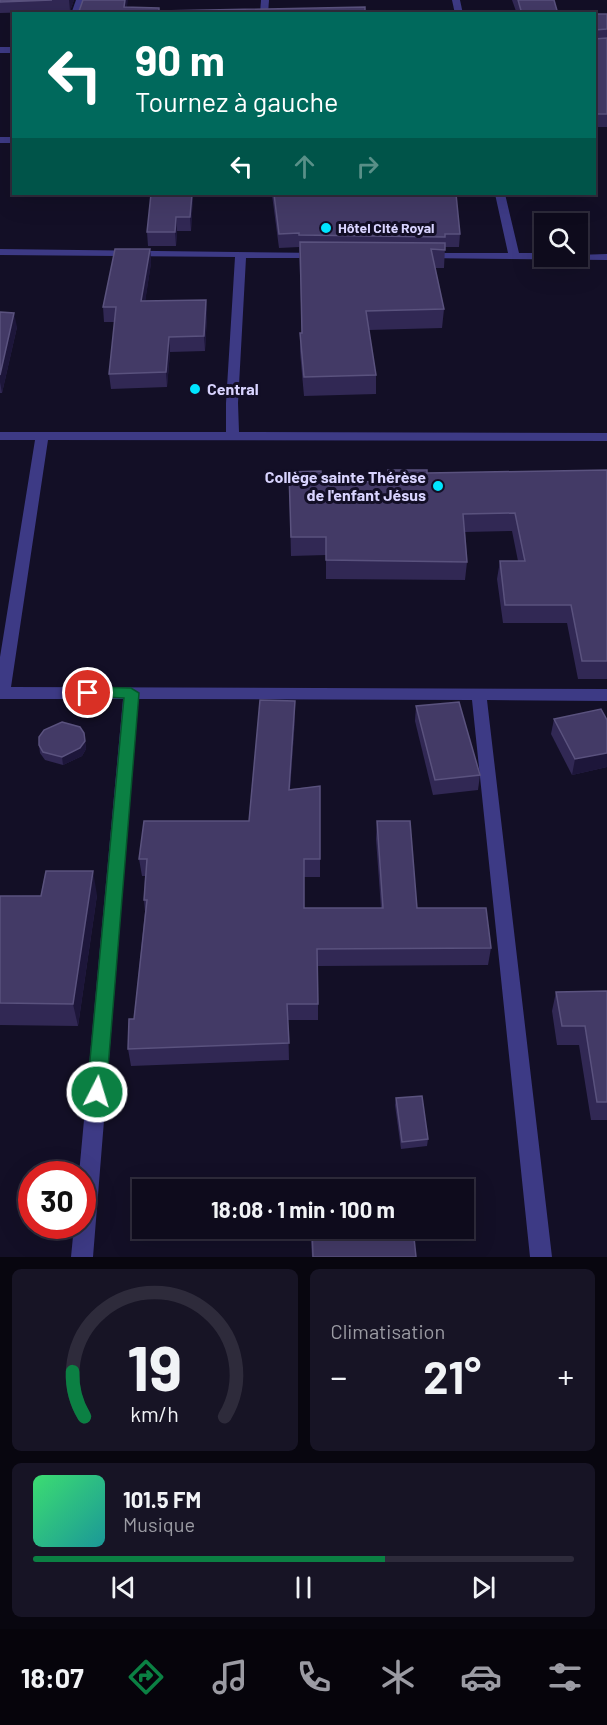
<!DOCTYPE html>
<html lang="fr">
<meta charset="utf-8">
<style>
:root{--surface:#0e0b1c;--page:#171425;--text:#f1f3f6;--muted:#9b9ba3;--line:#2e2b3b;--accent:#0b8043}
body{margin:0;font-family:Barlow,sans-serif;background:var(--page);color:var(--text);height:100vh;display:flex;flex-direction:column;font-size:22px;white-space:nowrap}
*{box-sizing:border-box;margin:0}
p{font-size:20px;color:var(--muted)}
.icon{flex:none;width:33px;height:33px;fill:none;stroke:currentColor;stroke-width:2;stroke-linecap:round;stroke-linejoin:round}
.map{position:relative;height:1257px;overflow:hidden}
.panel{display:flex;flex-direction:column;gap:12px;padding:12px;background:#08060f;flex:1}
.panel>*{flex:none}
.banner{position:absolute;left:12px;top:12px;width:584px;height:183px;border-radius:0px;box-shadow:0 6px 24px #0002,0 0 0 2px var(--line);background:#00695c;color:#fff;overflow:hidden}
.buttons{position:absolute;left:534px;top:213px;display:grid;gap:12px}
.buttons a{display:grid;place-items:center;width:54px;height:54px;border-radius:0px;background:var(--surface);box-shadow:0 6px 24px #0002,0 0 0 2px var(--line);font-size:30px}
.speed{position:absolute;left:18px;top:1161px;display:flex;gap:12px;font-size:30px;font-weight:700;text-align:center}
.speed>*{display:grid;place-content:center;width:78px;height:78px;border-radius:50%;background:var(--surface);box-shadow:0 6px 24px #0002,0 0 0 2px var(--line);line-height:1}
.speed .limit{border:9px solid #d22;background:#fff;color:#111}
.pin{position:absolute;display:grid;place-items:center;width:51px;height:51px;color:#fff;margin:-26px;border:3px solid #fff;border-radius:50%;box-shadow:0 2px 6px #0007}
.me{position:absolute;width:66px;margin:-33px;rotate:5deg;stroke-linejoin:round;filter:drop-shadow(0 0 4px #0008)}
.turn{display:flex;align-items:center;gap:21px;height:126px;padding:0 24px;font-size:27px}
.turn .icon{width:78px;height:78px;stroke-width:2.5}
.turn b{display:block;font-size:42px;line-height:51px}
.lanes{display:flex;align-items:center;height:57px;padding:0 24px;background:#0003;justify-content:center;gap:30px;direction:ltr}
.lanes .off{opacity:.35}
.big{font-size:45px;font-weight:700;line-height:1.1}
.panel .card{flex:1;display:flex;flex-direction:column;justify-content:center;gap:9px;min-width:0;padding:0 21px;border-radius:9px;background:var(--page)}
.panel .dial{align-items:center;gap:0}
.dial svg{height:156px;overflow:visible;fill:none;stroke:var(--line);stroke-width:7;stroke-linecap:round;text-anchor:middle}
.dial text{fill:var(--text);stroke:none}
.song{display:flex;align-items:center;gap:18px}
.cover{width:72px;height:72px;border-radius:9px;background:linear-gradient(135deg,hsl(140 70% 55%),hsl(180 70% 35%))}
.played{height:6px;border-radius:3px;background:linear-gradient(90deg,var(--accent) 65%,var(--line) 65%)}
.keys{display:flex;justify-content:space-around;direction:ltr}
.heat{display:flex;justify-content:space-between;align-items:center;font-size:33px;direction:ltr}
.panel .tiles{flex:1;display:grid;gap:12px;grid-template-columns:1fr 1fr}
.card:last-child{grid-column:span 2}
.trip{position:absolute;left:132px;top:1179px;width:342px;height:60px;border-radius:0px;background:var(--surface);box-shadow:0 6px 24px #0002,0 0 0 2px var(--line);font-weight:700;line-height:60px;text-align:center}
.tabs{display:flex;height:96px;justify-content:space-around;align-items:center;background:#06040b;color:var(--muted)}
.tabs .icon{width:42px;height:42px}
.tabs .selected{color:var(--accent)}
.tabs b{font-size:27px;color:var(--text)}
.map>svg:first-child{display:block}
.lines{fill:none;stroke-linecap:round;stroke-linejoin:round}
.minor{fill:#3d3a85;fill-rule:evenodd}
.wall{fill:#312854}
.shaded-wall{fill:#1d163a}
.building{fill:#433a66;stroke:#5a527e;stroke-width:1.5}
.route{fill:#0b8043;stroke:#07532c;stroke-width:1.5}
.poi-dot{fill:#00e5ff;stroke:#130f26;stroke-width:2}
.labels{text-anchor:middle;stroke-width:6;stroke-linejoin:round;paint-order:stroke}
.far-poi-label{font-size:14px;font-weight:bold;fill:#d9d4ff;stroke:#130f26;text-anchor:start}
.poi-label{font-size:16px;font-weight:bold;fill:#d9d4ff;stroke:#130f26;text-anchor:start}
</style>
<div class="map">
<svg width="607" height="1257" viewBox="0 0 607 1257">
<rect width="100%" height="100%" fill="#130f26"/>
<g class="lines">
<g class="minor">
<path d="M 76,0 L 84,0 L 79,14 L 71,14 Z"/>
<path d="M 261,0 L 269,0 L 268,14 L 260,14 Z"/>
<path d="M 452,0 L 460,0 L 463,14 L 455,14 Z"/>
<rect x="0" y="47" width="14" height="6"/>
<rect x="0" y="137" width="14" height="6"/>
<path d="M 495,194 L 505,194 L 519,253 L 544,253 L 544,256 L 607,254 L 607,260 L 422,258 L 421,256 L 426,253 L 508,253 Z"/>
<path d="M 0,249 L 322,253 L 323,255 L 318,258 L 246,258 L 238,403 L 239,432 L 607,433 L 607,441 L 48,440 L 11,687 L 607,689 L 607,701 L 487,700 L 552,1257 L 530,1257 L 472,700 L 138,699 L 93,1257 L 71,1257 L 74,1226 L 82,1226 L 82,1174 L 79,1174 L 123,699 L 0,699 L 0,657 L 35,440 L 0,440 L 0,432 L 226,432 L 226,403 L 235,257 L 0,255 Z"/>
</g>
</g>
<g class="wall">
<path d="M 0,0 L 74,0 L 70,11 L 0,13 Z"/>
<path d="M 512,0 L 554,0 L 558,14 L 517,14 Z"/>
<rect x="594" y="14" width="13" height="113"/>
<path d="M 193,194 L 191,231 L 177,231 L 176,246 L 148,246 L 147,232 Z"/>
<path d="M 220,194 L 456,194 L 460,234 L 459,247 L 445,247 L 444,268 L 435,268 L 444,309 L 442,328 L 369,330 L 376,375 L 376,394 L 304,396 L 300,352 L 300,333 L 302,333 L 299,247 L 279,248 L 272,195 L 220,195 Z"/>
<path d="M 150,249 L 151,263 L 145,301 L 206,300 L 207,315 L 205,351 L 170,352 L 167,387 L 111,389 L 109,374 L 115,322 L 104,322 L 103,307 Z"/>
<path d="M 0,312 L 17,327 L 2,393 L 0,393 Z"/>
<path d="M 388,470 L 427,473 L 607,470 L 607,679 L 578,679 L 567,623 L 503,623 L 497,579 L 500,561 L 518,561 L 512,531 L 465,532 L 467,562 L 465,580 L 326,579 L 326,555 L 291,556 L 289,472 L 322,481 L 387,482 Z"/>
<path d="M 295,701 L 295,719 L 290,789 L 320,786 L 320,877 L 304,877 L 304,908 L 381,908 L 376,839 L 377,821 L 417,908 L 491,948 L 488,965 L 318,966 L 318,1020 L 288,1020 L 289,1060 L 131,1066 L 128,1049 L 134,1019 L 145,912 L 144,900 L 145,876 L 142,876 L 139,859 L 249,821 Z"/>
<path d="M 416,706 L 480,775 L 478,790 L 433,795 L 415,721 Z"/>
<path d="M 554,719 L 607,720 L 607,767 L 572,775 L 551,734 Z"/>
<path d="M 84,733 L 86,749 L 82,756 L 63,765 L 45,760 L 40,753 L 39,745 Z"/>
<path d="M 97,895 L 78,1026 L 0,1025 L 0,896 Z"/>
<path d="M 607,991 L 607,1120 L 591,1120 L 579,1045 L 557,1045 L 552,1011 L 556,992 Z"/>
<path d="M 396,1098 L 428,1139 L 427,1146 L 401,1149 L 395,1105 Z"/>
<path d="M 310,1228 L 413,1228 L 416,1257 L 312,1257 Z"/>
</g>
<g class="shaded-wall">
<path d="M 69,0 L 74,0 L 70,11 Z"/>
<path d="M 125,0 L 128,0 L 126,14 L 124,7 Z"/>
<path d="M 192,194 L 193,194 L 193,195 L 191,231 L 190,217 Z"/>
<path d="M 176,217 L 177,231 L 176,246 L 175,232 Z"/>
<path d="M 150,249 L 151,263 L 143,316 L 141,301 Z"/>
<path d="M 206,300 L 207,315 L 205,351 L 204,336 Z"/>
<path d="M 14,313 L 17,327 L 2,393 L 0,382 L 0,375 Z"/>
<path d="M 169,337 L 170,352 L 167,387 L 166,372 Z"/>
<path d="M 295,701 L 295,719 L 289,807 L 289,790 Z"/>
<path d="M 84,733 L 86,749 L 82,756 L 63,765 L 62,757 Z"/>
<path d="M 607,753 L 607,767 L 572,775 L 575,759 Z"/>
<path d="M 93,871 L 97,895 L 78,1026 L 73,1004 Z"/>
</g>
<g class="building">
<path d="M 0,0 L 52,0 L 0,2 Z"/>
<path d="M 83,0 L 125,0 L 124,7 L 159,8 L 159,11 L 365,7 L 365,14 L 78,14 Z"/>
<path d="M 518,0 L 554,0 L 558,14 L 522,14 Z"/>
<path d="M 594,14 L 607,14 L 607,29 L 594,30 L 594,39 L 607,38 L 607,114 L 594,114 Z"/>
<path d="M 151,194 L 192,194 L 190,217 L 176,217 L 175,232 L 147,232 Z"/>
<path d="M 274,194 L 456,194 L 460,234 L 445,234 L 445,237 L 299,235 L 299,233 L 279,234 Z"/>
<path d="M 300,242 L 445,243 L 445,250 L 431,249 L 444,309 L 366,311 L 376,375 L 304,377 L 300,333 L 302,333 Z"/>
<path d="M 115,249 L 150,249 L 141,301 L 206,300 L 204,336 L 169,337 L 166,372 L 109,374 L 116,307 L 103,307 Z"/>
<path d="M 0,312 L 14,313 L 0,375 Z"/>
<path d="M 388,470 L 427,470 L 427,473 L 607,470 L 607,661 L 582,661 L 571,605 L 505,605 L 500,561 L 525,561 L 515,513 L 463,514 L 467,562 L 326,560 L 326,537 L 291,537 L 289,472 L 321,471 L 322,481 L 389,482 Z"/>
<path d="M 260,700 L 295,701 L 289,790 L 320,786 L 320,859 L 304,859 L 304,908 L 383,908 L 377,821 L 410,821 L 417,908 L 486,908 L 491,948 L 317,949 L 318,1004 L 287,1004 L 289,1043 L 128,1049 L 129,1019 L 134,1019 L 147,900 L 144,900 L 147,859 L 139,859 L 144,821 L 249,821 Z"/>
<path d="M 459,702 L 480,775 L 435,780 L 416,706 Z"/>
<path d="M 601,709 L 607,720 L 607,753 L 575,759 L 554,719 Z"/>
<path d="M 62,722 L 80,727 L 84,733 L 85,741 L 80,748 L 62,757 L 43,752 L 39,745 L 39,737 L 44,730 Z"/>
<path d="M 46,871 L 93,871 L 73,1004 L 0,1003 L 0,896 L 41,896 Z"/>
<path d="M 607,991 L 607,1102 L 597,1102 L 585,1026 L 562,1026 L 556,992 Z"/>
<path d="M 422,1096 L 428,1139 L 402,1142 L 396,1098 Z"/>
<path d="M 312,1228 L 413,1228 L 416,1257 L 313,1257 Z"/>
</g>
<path class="route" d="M 88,687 L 131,688 L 139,693 L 106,1092 L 103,1099 L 97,1101 L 90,1099 L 87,1092 L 124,698 L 83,696 L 81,693 L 83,689 Z"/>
<g class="poi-dot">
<circle cx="326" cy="228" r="6"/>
<circle cx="195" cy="389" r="6"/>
<circle cx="438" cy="486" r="6"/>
</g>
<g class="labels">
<g class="far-poi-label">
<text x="338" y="233">Hôtel Cité Royal</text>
</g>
<g class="poi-label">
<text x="207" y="395">Central</text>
<text x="426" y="483" text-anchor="end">Collège sainte Thérèse<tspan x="426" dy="18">de l'enfant Jésus</tspan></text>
</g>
</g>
</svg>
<div class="buttons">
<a><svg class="icon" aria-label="search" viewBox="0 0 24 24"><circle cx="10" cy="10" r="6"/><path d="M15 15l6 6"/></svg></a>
</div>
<div class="speed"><div class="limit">30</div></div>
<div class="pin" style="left:88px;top:693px;background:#d93025"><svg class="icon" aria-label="arrive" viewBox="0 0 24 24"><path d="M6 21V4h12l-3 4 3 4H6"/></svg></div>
<svg class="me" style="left:97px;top:1092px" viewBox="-20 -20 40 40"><circle r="17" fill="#0b8043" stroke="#fff" stroke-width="3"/><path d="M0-11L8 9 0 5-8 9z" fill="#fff"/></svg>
<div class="trip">18:08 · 1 min · 100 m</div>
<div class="banner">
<div class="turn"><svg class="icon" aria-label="left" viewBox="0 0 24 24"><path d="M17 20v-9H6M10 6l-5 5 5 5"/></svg><div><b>90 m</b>Tournez à gauche</div></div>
<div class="lanes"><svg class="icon" aria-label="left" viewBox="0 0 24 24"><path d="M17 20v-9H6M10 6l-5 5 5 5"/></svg><svg class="icon off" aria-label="ahead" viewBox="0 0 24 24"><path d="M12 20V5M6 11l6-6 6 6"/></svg><svg class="icon off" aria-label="right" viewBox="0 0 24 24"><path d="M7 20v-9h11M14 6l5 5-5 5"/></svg></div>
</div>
</div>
<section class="panel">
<div class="tiles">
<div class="card dial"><svg viewBox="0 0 100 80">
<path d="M14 69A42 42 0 1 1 86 69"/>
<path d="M14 69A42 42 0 0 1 8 46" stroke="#0b8043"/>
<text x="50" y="56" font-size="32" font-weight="700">19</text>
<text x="50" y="72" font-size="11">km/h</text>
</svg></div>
<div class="card"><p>Climatisation</p>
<div class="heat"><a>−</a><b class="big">21°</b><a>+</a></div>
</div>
<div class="card">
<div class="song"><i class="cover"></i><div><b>101.5 FM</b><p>Musique</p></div></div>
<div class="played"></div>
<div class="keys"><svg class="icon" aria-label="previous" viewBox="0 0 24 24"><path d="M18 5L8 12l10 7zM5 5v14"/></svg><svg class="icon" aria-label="pause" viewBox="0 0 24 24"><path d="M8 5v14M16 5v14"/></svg><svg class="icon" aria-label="next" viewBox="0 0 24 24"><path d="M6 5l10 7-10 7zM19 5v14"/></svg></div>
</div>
</div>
</section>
<nav class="tabs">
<b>18:07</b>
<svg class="icon selected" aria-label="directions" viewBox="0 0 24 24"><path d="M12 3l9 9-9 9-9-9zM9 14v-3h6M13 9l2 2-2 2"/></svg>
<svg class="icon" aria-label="music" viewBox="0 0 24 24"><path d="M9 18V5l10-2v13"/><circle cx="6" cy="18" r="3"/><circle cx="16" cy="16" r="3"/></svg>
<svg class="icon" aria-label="phone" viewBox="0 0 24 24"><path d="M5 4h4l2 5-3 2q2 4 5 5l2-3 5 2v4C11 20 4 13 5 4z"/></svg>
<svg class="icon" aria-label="climate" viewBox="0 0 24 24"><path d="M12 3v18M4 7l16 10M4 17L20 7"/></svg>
<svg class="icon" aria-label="car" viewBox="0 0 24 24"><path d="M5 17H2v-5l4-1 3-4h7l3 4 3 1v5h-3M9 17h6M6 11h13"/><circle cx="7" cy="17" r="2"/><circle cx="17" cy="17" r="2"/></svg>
<svg class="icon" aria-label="filters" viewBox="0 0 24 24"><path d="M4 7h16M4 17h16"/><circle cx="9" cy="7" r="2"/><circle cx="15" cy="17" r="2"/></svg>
</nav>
